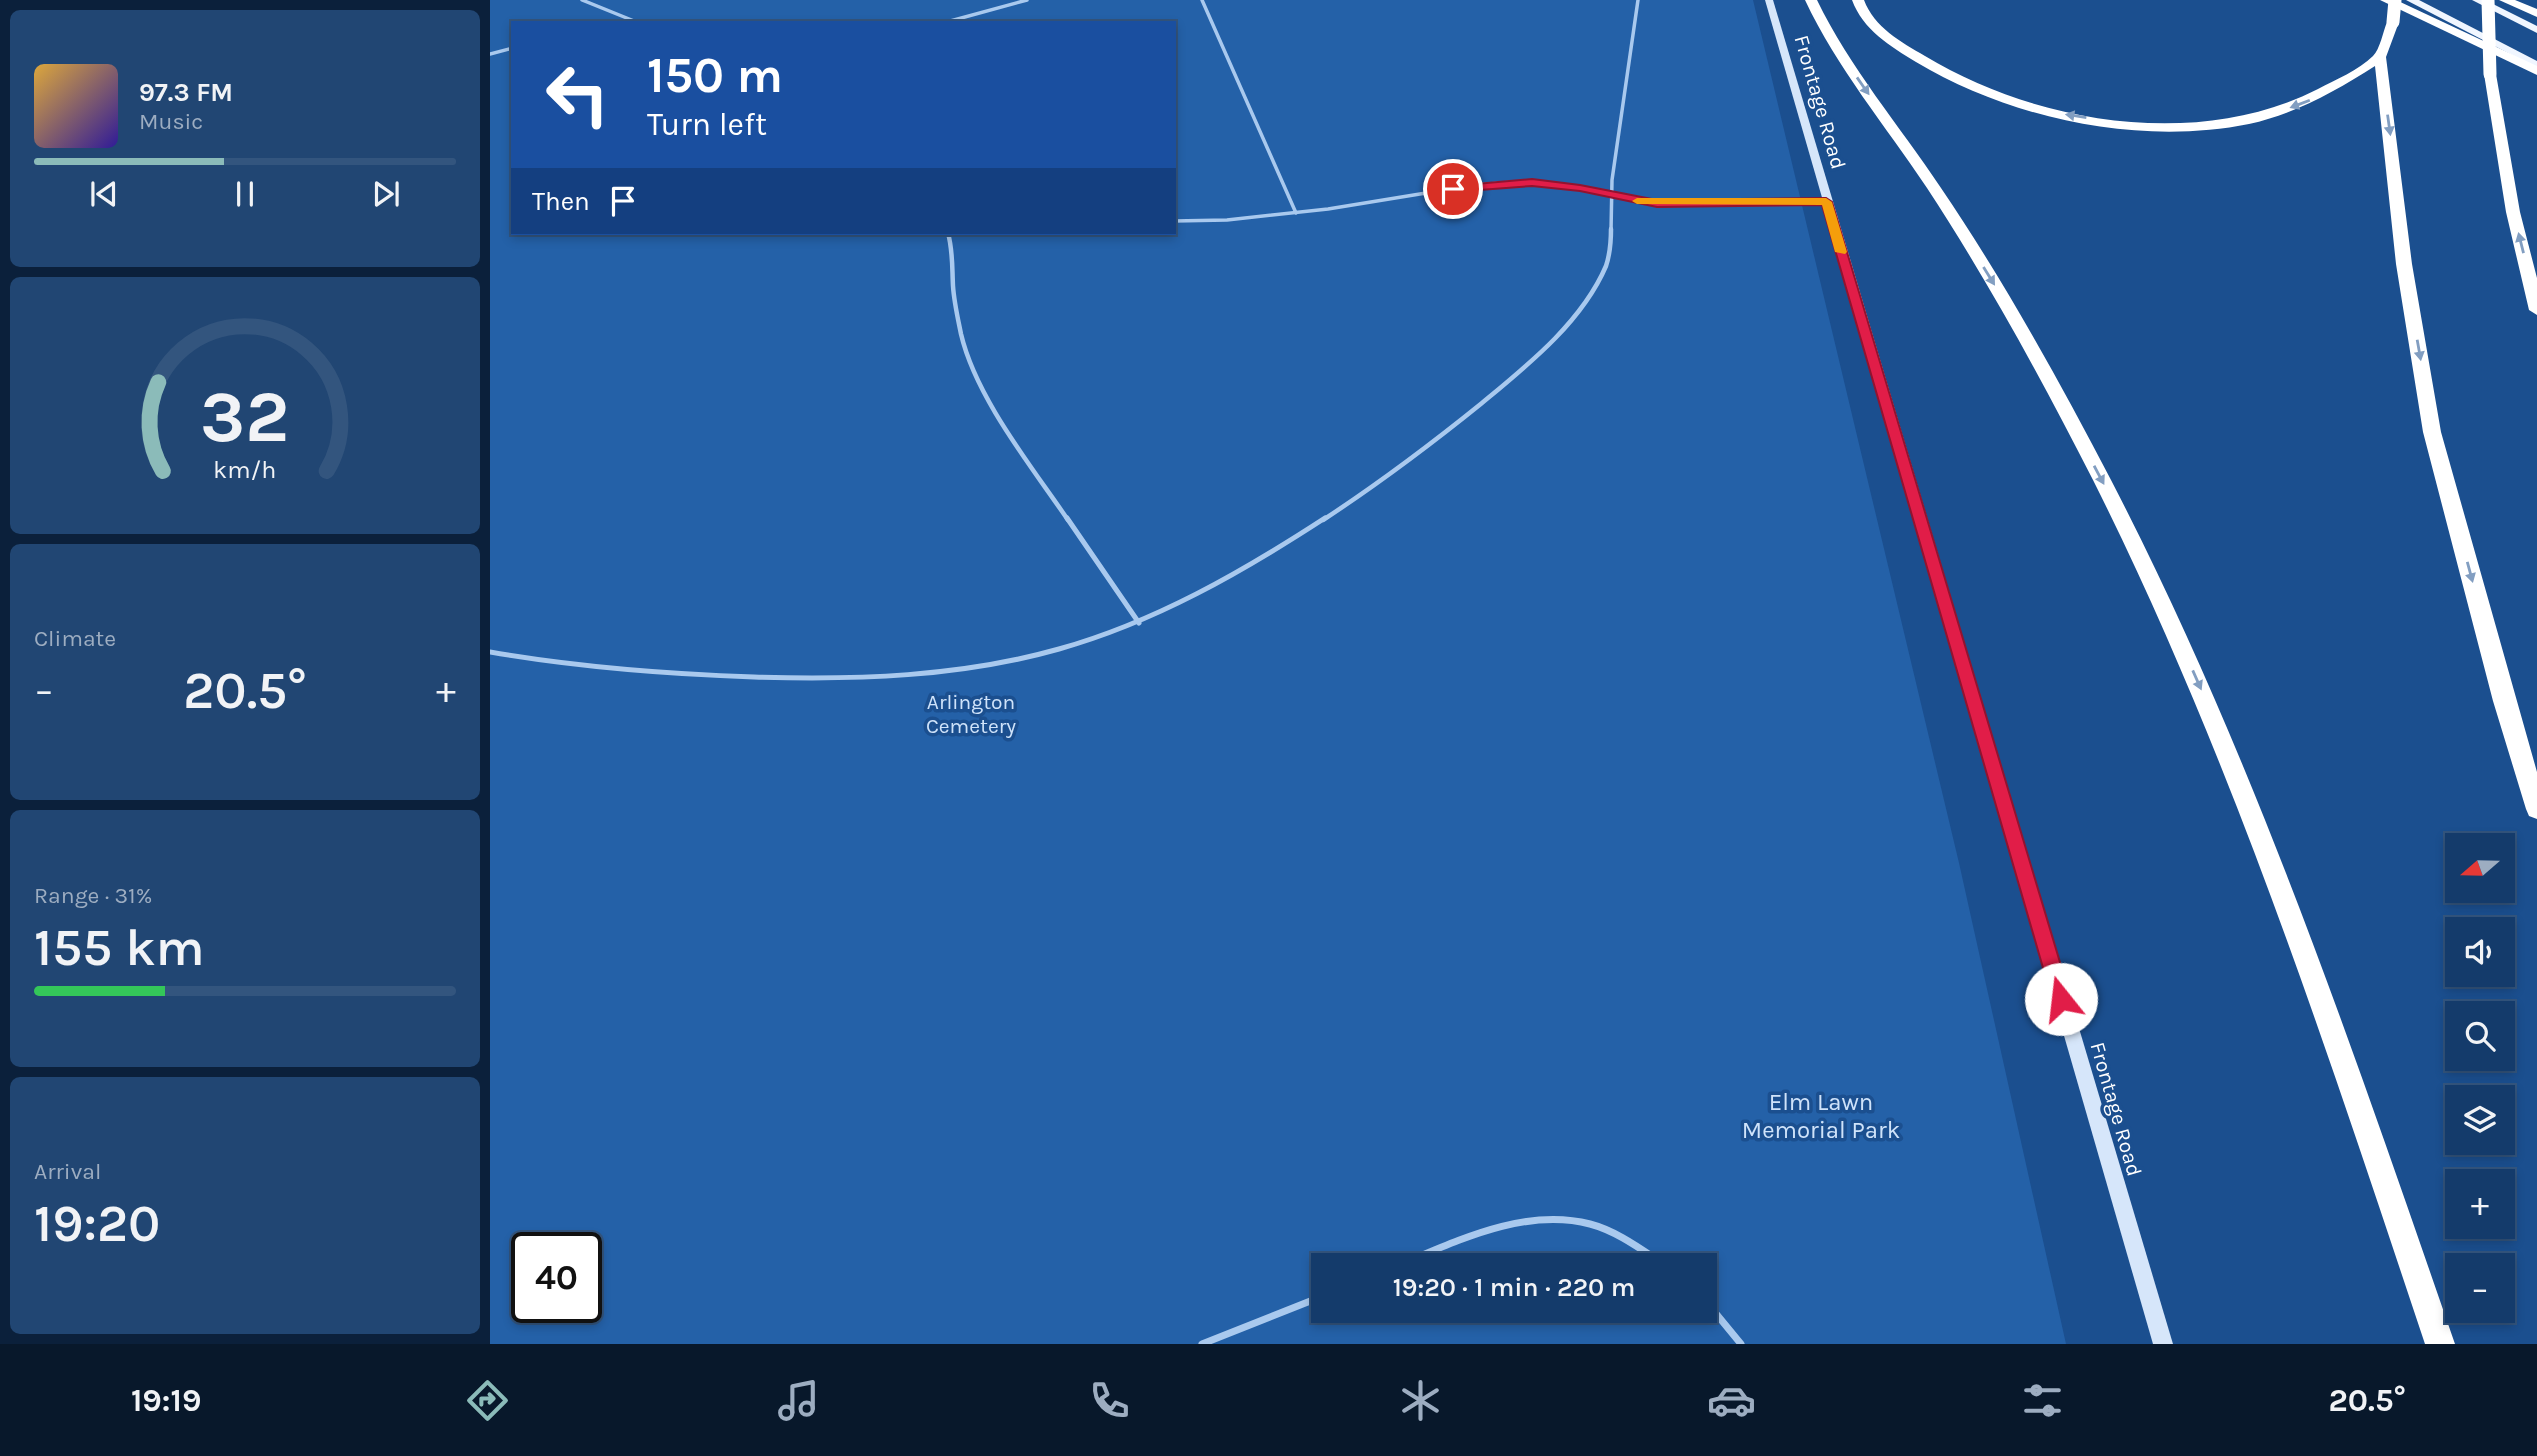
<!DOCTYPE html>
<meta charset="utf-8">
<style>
:root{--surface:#143b6b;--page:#214673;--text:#f1f3f6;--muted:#9dadc1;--line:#33557e;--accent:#8bbbb9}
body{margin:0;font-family:Karla,sans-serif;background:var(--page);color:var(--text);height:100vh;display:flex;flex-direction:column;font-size:26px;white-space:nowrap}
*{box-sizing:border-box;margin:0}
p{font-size:23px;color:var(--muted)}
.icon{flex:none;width:38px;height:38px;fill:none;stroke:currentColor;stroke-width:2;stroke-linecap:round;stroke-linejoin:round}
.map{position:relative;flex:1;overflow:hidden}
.panel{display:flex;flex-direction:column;gap:10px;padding:10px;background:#0b203b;width:490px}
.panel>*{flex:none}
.top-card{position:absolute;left:21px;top:21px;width:665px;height:214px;border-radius:0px;box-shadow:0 4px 10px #0003,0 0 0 2px var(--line);background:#1a4fa0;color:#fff;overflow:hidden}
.needle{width:46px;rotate:250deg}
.fabs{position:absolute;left:1955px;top:833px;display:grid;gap:14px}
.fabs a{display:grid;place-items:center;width:70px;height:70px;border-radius:0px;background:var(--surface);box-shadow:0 4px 10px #0003,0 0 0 2px var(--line);font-size:35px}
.speed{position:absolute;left:21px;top:1232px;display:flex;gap:14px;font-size:35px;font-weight:700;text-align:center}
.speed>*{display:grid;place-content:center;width:91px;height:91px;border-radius:50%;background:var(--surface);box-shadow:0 4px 10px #0003,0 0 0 2px var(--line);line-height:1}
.speed .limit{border:4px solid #111;border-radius:10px;background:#fff;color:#111}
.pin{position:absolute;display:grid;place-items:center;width:60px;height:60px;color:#fff;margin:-30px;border:4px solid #fff;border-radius:50%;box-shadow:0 2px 7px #0007}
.me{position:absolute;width:77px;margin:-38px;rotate:344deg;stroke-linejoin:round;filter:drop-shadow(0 0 5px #0008)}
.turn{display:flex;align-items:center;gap:24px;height:147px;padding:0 21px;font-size:32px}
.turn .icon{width:91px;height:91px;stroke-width:2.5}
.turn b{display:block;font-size:49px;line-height:60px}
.then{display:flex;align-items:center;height:66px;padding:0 21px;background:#0003;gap:14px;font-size:26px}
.big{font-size:52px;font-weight:600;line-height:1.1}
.panel .tile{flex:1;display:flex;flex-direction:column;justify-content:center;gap:10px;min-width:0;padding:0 24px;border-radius:10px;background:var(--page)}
.panel .dial{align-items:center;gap:0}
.dial svg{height:182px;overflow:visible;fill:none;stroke:var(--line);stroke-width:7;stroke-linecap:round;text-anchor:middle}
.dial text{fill:var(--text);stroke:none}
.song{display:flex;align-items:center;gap:21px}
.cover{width:84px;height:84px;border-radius:10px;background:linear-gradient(135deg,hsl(40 70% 55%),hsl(250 70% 35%))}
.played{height:7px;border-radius:4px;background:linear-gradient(90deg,var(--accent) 45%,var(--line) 45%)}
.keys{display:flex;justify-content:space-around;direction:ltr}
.heat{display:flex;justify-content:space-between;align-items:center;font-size:38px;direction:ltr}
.charge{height:10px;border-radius:5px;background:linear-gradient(90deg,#34c759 31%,var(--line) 0)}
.trip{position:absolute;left:821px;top:1253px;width:406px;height:70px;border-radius:0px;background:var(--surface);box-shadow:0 4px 10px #0003,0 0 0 2px var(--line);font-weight:600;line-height:70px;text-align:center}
.menu{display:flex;height:112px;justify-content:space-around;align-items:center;background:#08182b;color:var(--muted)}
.menu .icon{width:49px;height:49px}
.menu .current{color:var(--accent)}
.menu b{font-size:32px;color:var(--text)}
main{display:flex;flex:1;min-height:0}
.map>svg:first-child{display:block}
.green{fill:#2461a8;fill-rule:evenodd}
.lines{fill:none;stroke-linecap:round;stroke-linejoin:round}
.lane-far3{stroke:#a9c9ee;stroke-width:3.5}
.lane-far2{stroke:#a9c9ee;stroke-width:4.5}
.lane-far1{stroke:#a9c9ee;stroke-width:5}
.lane{stroke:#a9c9ee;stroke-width:7}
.secondary{fill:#d6e6fa;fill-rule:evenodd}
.primary{fill:#f0f6ff;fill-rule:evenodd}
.highway{fill:#fff;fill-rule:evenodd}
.highway-bridge{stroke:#fff;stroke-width:13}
.oneway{fill:#829ec1}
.route{fill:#e11d48;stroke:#92132f;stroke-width:2}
.slow{fill:#f59e0b}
.labels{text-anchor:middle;stroke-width:7;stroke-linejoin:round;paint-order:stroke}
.street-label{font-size:21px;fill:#fff;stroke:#1b4f8f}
.park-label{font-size:21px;fill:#cfe3fa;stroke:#1b4f8f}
.near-park-label{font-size:24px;fill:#cfe3fa;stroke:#1b4f8f}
</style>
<main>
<section class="panel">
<div class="tile">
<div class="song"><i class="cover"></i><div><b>97.3 FM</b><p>Music</p></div></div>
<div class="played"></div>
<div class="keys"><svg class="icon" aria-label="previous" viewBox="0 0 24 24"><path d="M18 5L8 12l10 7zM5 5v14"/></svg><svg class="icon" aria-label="pause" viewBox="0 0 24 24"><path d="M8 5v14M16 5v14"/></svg><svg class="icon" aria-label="next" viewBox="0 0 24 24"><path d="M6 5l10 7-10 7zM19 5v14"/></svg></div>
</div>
<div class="tile dial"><svg viewBox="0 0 100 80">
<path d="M14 69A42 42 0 1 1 86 69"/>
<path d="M14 69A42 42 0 0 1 12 30" stroke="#8bbbb9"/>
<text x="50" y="56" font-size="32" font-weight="700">32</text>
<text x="50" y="72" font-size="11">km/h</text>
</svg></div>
<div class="tile"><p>Climate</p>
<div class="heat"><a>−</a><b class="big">20.5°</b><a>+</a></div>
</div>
<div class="tile"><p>Range · 31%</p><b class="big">155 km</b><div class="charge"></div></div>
<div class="tile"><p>Arrival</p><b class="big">19:20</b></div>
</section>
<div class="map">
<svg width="2047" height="1344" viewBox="0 0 2047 1344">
<rect width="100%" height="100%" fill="#1b4f8f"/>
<path class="green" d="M 0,0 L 1263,0 L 1469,863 L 1576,1344 L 0,1344 ZM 23,23 L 684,23 L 684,233 L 23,233 ZM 37,1248 L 96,1248 L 96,1307 L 37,1307 ZM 833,1265 L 1214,1265 L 1214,1311 L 833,1311 Z"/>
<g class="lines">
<g class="lane-far3">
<path d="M 92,0 L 149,23"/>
<path d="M 712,0 L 806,213"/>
<path d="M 453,23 L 537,0"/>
<path d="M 0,54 L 23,48"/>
<path d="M 684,221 L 737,220 L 838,209 L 985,185 L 1025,182 L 1059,183 L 1167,203 L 1336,202"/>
<path d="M 1121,231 L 1122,180 L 1148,0"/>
</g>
<g class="lane-far2">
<path d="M 458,233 C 463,251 462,267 463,286 C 464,302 468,319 471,334 C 486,398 542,467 578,520"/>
<path d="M 833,520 C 888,484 940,445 992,403 C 1038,365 1092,322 1116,266 C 1120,254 1121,241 1121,229"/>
</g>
<g class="lane-far1">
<path d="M 577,518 L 649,623"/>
<path d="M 0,652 C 87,667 176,674 264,677 C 367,680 470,677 569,649 C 665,622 752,572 835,518"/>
</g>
<g class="lane">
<path d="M 909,1265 C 967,1241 1035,1207 1100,1224 C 1127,1231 1152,1250 1175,1265"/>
<path d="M 1214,1299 L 1251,1344"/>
<path d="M 712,1344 L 833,1296"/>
</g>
<path class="secondary" d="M 1275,0 L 1283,0 L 1683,1344 L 1663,1344 Z"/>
<g class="primary">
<path d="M 1916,0 L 1929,0 L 2047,61 L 2047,68 Z"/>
<path d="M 1982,0 L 1995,0 L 2047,26 L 2047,33 Z"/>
</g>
<g class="highway">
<path d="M 1315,0 L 1327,0 C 1360,68 1409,125 1451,188 C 1514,281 1569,380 1621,480 C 1764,756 1863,1050 1965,1344 L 1935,1344 C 1837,1051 1742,757 1603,480 C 1552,380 1498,281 1437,188 C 1395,125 1347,68 1315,0 Z"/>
<path d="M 1362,0 L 1374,0 C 1384,27 1411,42 1435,56 C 1548,124 1708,150 1828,89 C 1845,80 1869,70 1883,56 C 1890,49 1893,32 1897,22 L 1907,19 L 1909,22 L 1896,57 L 1922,264 L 1951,432 L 2047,772 L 2047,819 L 2039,816 L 2036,809 L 2003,701 L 1933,432 L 1906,264 L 1885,66 C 1846,91 1805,114 1759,124 C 1649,146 1521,119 1426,62 C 1400,46 1373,30 1362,0 Z"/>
<path d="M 1890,0 L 1906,0 L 2047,66 L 2047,75 Z"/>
<path d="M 2009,0 L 2025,0 L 2047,9 L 2047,17 Z"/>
<path d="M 2000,70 L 2006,74 L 2030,212 L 2047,278 L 2047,315 L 2039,310 L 2016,212 L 1994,74 Z"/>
</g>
<g class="highway-bridge">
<path d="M 1998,0 L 2000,74"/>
<path d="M 1903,22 L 1905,0"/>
</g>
</g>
<defs><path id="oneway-solid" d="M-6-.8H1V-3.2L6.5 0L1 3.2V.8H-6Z" transform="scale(1.75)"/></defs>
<g class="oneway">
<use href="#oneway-solid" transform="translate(1373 86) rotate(55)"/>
<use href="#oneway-solid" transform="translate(1810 104) rotate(159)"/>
<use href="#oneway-solid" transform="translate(1586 116) rotate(-171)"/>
<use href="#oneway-solid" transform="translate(1899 125) rotate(82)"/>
<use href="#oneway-solid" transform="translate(2031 243) rotate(-104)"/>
<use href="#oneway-solid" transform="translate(1499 276) rotate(58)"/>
<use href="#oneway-solid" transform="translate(1929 350) rotate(80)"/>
<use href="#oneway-solid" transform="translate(1609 475) rotate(62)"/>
<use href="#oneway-solid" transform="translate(1980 572) rotate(75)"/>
<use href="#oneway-solid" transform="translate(1707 680) rotate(66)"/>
</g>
<path class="route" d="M 1042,179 L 1090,185 L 1167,200 L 1336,198 L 1342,202 L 1581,999 L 1578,1005 L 1571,1008 L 1565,1005 L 1562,999 L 1332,205 L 1167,207 L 1090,191 L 1042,186 L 963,192 L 957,189 L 963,186 Z"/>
<path class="slow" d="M 1336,198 L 1342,202 L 1357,252 L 1355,254 L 1345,252 L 1332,205 L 1147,204 L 1142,201 L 1147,198 Z"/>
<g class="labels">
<g class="street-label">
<text transform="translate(1330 102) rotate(74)" y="7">Frontage Road</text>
<text transform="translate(1626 1109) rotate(74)" y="7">Frontage Road</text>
</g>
<g class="park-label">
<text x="481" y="709">Arlington<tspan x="481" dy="24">Cemetery</tspan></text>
</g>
<g class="near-park-label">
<text x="1331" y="1110">Elm Lawn<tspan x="1331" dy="28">Memorial Park</tspan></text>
</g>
</g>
</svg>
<div class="fabs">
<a><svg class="needle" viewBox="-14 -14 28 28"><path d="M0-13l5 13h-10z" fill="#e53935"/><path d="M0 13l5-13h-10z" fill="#9dadc1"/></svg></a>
<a><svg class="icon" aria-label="sound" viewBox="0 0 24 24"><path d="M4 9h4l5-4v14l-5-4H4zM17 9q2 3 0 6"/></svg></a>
<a><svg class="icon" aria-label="search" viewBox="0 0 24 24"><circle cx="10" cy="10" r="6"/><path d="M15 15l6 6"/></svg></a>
<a><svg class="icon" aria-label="layers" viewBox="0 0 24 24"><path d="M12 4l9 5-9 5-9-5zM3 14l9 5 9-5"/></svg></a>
<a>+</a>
<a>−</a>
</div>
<div class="speed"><div class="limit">40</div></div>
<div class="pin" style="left:963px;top:189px;background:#d93025"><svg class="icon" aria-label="arrive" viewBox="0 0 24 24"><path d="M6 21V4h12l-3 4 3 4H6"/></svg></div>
<svg class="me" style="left:1571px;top:999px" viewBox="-20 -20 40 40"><circle r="19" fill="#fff"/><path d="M0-13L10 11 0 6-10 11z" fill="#e11d48"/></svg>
<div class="trip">19:20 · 1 min · 220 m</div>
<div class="top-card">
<div class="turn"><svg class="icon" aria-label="left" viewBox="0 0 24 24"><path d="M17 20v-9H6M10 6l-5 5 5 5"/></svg><div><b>150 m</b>Turn left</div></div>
<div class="then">Then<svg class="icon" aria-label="arrive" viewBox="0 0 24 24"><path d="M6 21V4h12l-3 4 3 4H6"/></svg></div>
</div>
</div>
</main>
<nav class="menu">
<b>19:19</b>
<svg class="icon current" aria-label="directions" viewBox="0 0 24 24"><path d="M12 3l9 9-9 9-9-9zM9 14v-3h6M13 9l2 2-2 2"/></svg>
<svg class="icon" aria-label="music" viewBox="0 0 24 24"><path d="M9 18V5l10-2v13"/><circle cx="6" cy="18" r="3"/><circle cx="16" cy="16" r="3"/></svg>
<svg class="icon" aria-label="phone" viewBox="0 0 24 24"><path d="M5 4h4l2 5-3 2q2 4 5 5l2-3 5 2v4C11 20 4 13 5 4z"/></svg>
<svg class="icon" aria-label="climate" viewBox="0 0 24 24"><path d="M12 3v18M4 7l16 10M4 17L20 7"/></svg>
<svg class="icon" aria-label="car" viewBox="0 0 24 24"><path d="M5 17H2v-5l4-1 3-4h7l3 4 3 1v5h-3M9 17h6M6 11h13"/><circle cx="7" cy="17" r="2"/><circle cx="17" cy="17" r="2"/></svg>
<svg class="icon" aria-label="filters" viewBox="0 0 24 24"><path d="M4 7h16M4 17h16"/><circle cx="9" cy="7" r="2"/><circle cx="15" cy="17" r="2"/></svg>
<b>20.5°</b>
</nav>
